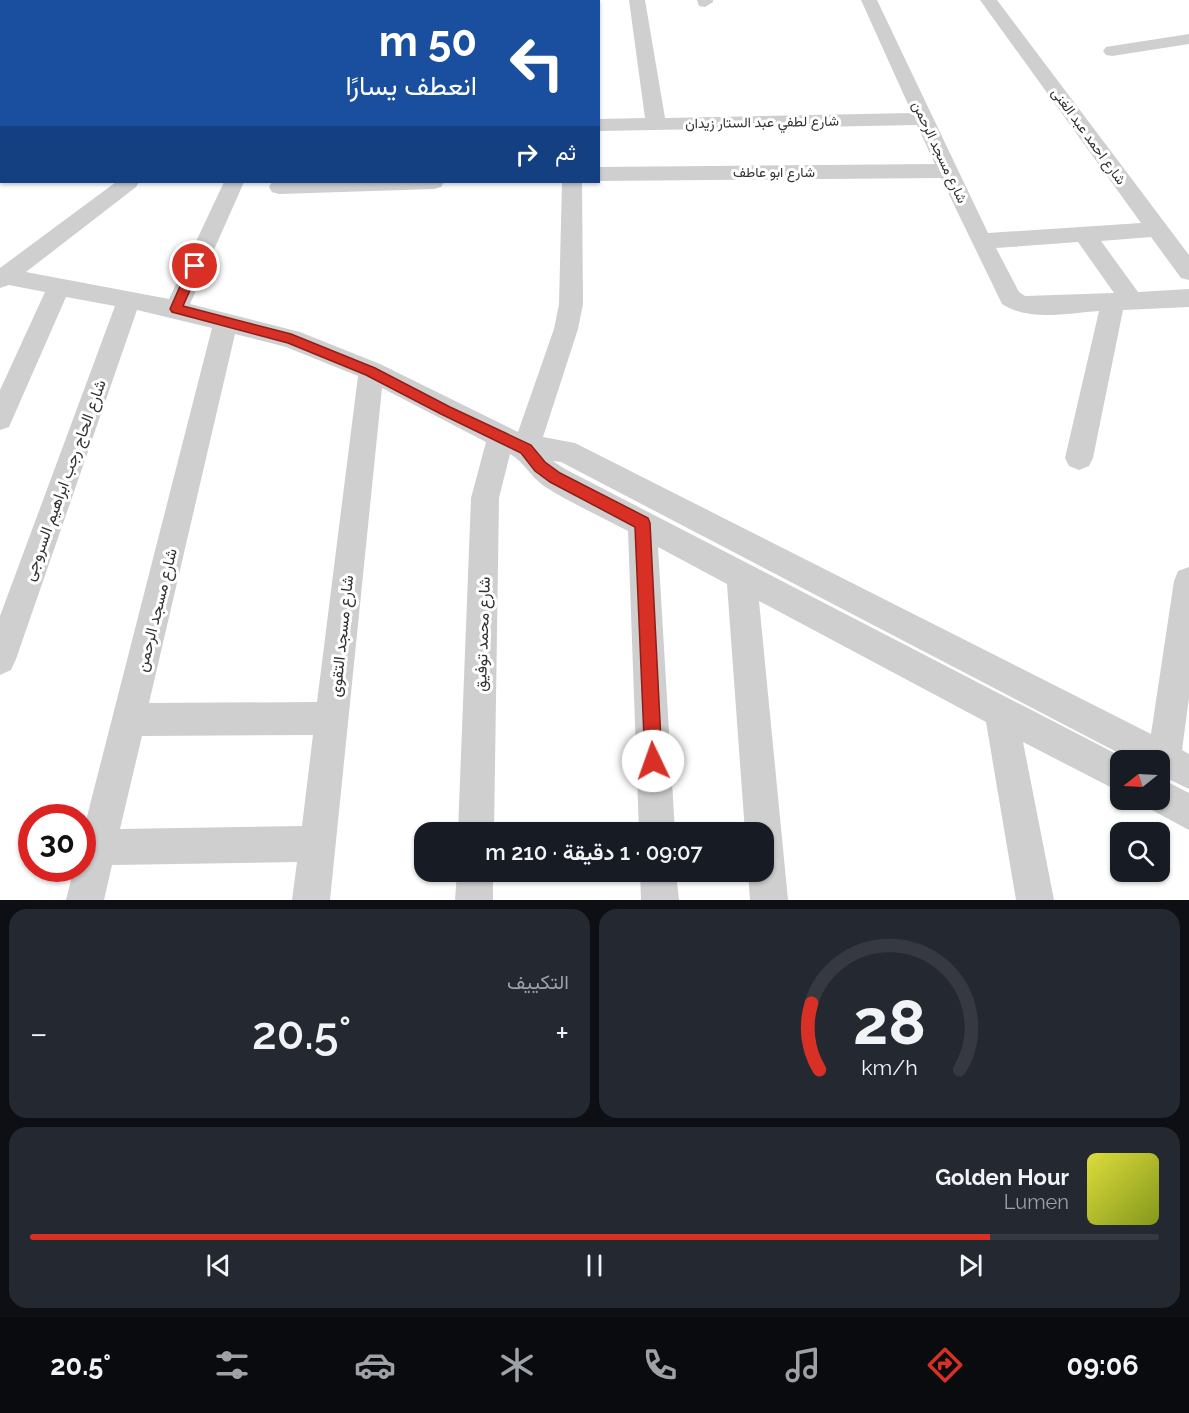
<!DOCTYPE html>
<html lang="ar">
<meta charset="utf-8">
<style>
:root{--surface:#171b24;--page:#242831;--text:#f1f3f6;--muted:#9ea1a6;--line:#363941;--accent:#d93025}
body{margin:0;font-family:Raleway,Vazirmatn,sans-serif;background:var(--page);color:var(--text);direction:rtl;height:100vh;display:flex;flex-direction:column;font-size:22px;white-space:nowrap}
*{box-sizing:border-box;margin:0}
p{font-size:20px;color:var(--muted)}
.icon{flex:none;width:33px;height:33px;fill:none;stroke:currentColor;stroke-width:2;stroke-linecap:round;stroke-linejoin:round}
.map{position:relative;height:900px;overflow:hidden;direction:ltr}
.drawer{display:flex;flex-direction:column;gap:9px;padding:9px;background:#0d0f14;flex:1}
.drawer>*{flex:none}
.banner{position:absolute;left:0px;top:0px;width:600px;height:183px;box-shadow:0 2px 4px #0004;direction:rtl;background:#1a4fa0;color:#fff;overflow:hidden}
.needle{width:39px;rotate:252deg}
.buttons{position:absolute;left:1110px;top:750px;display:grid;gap:12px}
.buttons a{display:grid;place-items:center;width:60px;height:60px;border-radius:12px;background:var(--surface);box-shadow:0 2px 4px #0004;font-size:30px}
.speed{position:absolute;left:18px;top:804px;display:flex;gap:12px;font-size:30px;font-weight:700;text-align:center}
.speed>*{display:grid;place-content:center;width:78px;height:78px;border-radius:50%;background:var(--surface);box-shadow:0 2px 4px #0004;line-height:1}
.speed .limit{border:9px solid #d22;background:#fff;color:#111}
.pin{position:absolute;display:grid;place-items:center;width:51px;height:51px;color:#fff;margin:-26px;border:3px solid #fff;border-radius:50%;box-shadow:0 2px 6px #0007}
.me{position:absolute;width:66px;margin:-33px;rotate:357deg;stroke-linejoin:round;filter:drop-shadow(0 0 4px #0008)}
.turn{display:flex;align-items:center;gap:21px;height:126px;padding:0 24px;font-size:27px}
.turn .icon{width:78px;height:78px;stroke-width:2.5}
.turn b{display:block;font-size:42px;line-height:51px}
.then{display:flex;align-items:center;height:57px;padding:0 24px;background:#0003;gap:12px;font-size:22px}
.big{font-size:45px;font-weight:600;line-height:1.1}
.drawer .card{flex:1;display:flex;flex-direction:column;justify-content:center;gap:9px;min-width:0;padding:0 21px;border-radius:18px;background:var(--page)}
.drawer .dial{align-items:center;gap:0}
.dial svg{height:156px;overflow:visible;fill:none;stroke:var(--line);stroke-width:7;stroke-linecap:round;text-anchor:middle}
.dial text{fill:var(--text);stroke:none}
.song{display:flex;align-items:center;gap:18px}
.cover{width:72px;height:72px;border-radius:9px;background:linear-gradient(135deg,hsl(60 70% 55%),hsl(70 70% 35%))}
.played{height:6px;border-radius:3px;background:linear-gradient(90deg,var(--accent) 85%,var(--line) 85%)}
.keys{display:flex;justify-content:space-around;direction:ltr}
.heat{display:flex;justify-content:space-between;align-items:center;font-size:33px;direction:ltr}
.drawer .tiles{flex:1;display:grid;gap:9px;grid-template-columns:1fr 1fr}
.card:last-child{grid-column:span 2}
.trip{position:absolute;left:414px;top:822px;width:360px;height:60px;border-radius:18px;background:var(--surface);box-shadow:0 2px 4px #0004;font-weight:600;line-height:60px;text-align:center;direction:rtl}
.dock{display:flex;height:96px;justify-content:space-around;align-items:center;background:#090b0e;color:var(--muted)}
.dock .icon{width:42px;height:42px}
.dock .active{color:var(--accent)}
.dock b{font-size:27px;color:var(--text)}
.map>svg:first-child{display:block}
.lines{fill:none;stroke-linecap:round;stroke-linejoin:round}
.street{fill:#cfcfcf;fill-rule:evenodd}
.route{fill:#d93025;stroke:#8d1f18;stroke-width:1.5}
.labels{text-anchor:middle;stroke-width:6;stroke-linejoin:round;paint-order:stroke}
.far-street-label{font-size:14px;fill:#323232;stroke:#fff}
.street-label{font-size:16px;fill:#323232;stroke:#fff}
</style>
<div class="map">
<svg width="1189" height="900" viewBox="0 0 1189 900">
<rect width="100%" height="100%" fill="#fff"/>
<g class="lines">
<g class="street">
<path d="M 85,0 L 102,0 L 84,2 Z"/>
<path d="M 231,0 L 249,0 L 230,2 Z"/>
<path d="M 354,0 L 371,0 L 353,2 Z"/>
<path d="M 549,0 L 565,0 L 548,2 Z"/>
<path d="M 629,0 L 645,0 L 665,118 L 912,113 L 861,0 L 877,0 L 988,233 L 1141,223 L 980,0 L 997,0 L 1189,255 L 1189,280 L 1181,278 L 1151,237 L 1101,241 L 1138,292 L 1189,289 L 1189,307 L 1123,310 L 1093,458 L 1089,466 L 1079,470 L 1069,466 L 1065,458 L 1099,311 C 1068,313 1029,322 1002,304 L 941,178 L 598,181 L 598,167 L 935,164 L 917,125 L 598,131 L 598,119 L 645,118 ZM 1078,242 L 1114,293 L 1025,296 L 1019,292 L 996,248 Z"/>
<path d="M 697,0 L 713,0 L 713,2 L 705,7 L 699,6 Z"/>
<path d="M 1189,34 L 1189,44 L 1112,56 L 1106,55 L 1103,51 L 1106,47 L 1112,46 Z"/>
<rect x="0" y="60" width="2" height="10"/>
<path d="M 2,105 L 2,118 L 0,119 L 0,106 Z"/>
<path d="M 2,161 L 2,175 L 0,176 L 0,162 Z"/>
<path d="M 116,182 L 139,182 L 136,187 L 26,272 L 169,299 L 224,182 L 244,182 L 190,304 L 300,332 L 380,364 L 518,432 L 554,329 L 559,304 L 562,182 L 582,182 L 583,304 L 578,329 L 543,437 L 575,443 L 1151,734 L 1174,581 L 1178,571 L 1189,567 L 1189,698 L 1182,750 L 1189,754 L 1189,789 L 1160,775 L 1160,760 L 1132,760 L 561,462 L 553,461 L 565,469 L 1128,760 L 1120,760 L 1120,792 L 1023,742 L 1054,900 L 1016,900 L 986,722 L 759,601 L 788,900 L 750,900 L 748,872 L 764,872 L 764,832 L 745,832 L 727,584 L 658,547 L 675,832 L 639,832 L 628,531 C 600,516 570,503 544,486 C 531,477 523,461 510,454 L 499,498 L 494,832 L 458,832 L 471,498 L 486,442 L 382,388 L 330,900 L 292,900 L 297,862 L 112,865 L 104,900 L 66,900 L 74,868 L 82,868 L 82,836 L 212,328 L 137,310 L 16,659 L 11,670 L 0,675 L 0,616 L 115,306 L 66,297 L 9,427 L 0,430 L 0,390 L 45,292 L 9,285 L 0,288 L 0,268 ZM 235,334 L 286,347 L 358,376 L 317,702 L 149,703 ZM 313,735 L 302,826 L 120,829 L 142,736 Z"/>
<path d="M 272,182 L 444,182 L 441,187 L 434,189 L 279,194 L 272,192 L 269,187 Z"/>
<path d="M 1160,778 L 1189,793 L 1189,830 L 1148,808 L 1144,800 L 1160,800 Z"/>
<path d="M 457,872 L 493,872 L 493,900 L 455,900 Z"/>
<path d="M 640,872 L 676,872 L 679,900 L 641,900 Z"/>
</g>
</g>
<path class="route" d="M 195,262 L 201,266 L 183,306 L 291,334 L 375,368 L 450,407 L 531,445 L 545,462 L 560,473 L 648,518 L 650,523 L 662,761 L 659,767 L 653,770 L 647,767 L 645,761 L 635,527 L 550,482 L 535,471 L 521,453 L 441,414 L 366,375 L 288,343 L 172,312 L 170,309 L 189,266 Z"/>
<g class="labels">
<g class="far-street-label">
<text transform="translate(762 122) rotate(-1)" y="5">شارع لطفي عبد الستار زيدان</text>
<text transform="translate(1089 136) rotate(54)" y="5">شارع احمد عبد الغنى</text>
<text transform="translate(940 152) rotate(65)" y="5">شارع مسجد الرحمن</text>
<text x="774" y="177">شارع ابو عاطف</text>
</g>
<g class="street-label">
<text transform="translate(64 480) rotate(-70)" y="6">شارع الحاج رجب ابراهيم السروجى</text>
<text transform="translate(156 610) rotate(-76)" y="6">شارع مسجد الرحمن</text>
<text transform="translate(482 634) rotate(-88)" y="6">شارع محمد توفيق</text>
<text transform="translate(341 636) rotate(-84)" y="6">شارع مسجد التقوى</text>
</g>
</g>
</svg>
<div class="buttons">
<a><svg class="needle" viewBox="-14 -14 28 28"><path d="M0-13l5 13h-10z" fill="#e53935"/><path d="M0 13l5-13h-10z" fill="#9ea1a6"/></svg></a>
<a><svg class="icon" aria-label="search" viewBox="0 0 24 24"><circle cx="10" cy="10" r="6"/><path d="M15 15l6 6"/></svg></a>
</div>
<div class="speed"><div class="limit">30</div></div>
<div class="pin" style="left:195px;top:266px;background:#d93025"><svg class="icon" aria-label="arrive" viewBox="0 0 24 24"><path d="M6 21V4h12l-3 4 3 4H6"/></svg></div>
<svg class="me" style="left:653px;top:761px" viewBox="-20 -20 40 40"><circle r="19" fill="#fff"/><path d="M0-13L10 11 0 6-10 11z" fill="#d93025"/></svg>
<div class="trip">09:07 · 1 دقيقة · 210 m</div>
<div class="banner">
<div class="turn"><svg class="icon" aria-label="left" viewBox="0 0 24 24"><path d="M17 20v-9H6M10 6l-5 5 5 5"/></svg><div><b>50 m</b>انعطف يسارًا</div></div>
<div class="then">ثم<svg class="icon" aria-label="right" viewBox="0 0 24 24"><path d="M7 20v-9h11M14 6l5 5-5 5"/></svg></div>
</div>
</div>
<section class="drawer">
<div class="tiles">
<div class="card dial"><svg viewBox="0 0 100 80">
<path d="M14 69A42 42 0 1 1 86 69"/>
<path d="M14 69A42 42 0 0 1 10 35" stroke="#d93025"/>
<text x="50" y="56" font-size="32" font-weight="700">28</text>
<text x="50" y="72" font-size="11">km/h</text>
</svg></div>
<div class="card"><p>التكييف</p>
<div class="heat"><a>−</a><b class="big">20.5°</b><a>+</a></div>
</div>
<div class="card">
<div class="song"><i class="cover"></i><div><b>Golden Hour</b><p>Lumen</p></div></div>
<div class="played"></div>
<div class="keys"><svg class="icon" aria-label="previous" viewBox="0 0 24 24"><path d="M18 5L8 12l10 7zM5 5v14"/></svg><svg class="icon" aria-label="pause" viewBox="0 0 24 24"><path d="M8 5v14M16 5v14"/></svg><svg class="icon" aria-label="next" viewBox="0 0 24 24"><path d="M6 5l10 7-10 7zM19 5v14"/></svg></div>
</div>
</div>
</section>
<nav class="dock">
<b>09:06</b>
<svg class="icon active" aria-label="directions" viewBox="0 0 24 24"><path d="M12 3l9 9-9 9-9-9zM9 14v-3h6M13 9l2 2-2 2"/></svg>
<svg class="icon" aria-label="music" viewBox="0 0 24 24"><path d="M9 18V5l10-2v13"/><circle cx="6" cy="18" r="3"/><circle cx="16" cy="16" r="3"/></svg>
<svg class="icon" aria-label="phone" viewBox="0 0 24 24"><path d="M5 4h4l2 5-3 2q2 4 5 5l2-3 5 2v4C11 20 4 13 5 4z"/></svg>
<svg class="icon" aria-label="climate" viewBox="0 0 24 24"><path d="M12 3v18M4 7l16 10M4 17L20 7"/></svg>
<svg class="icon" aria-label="car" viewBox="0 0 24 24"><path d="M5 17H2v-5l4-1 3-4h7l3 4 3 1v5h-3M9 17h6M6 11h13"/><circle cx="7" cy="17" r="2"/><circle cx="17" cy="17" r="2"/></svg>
<svg class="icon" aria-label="filters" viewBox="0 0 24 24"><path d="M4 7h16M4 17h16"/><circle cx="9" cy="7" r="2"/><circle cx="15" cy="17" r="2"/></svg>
<b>20.5°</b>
</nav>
